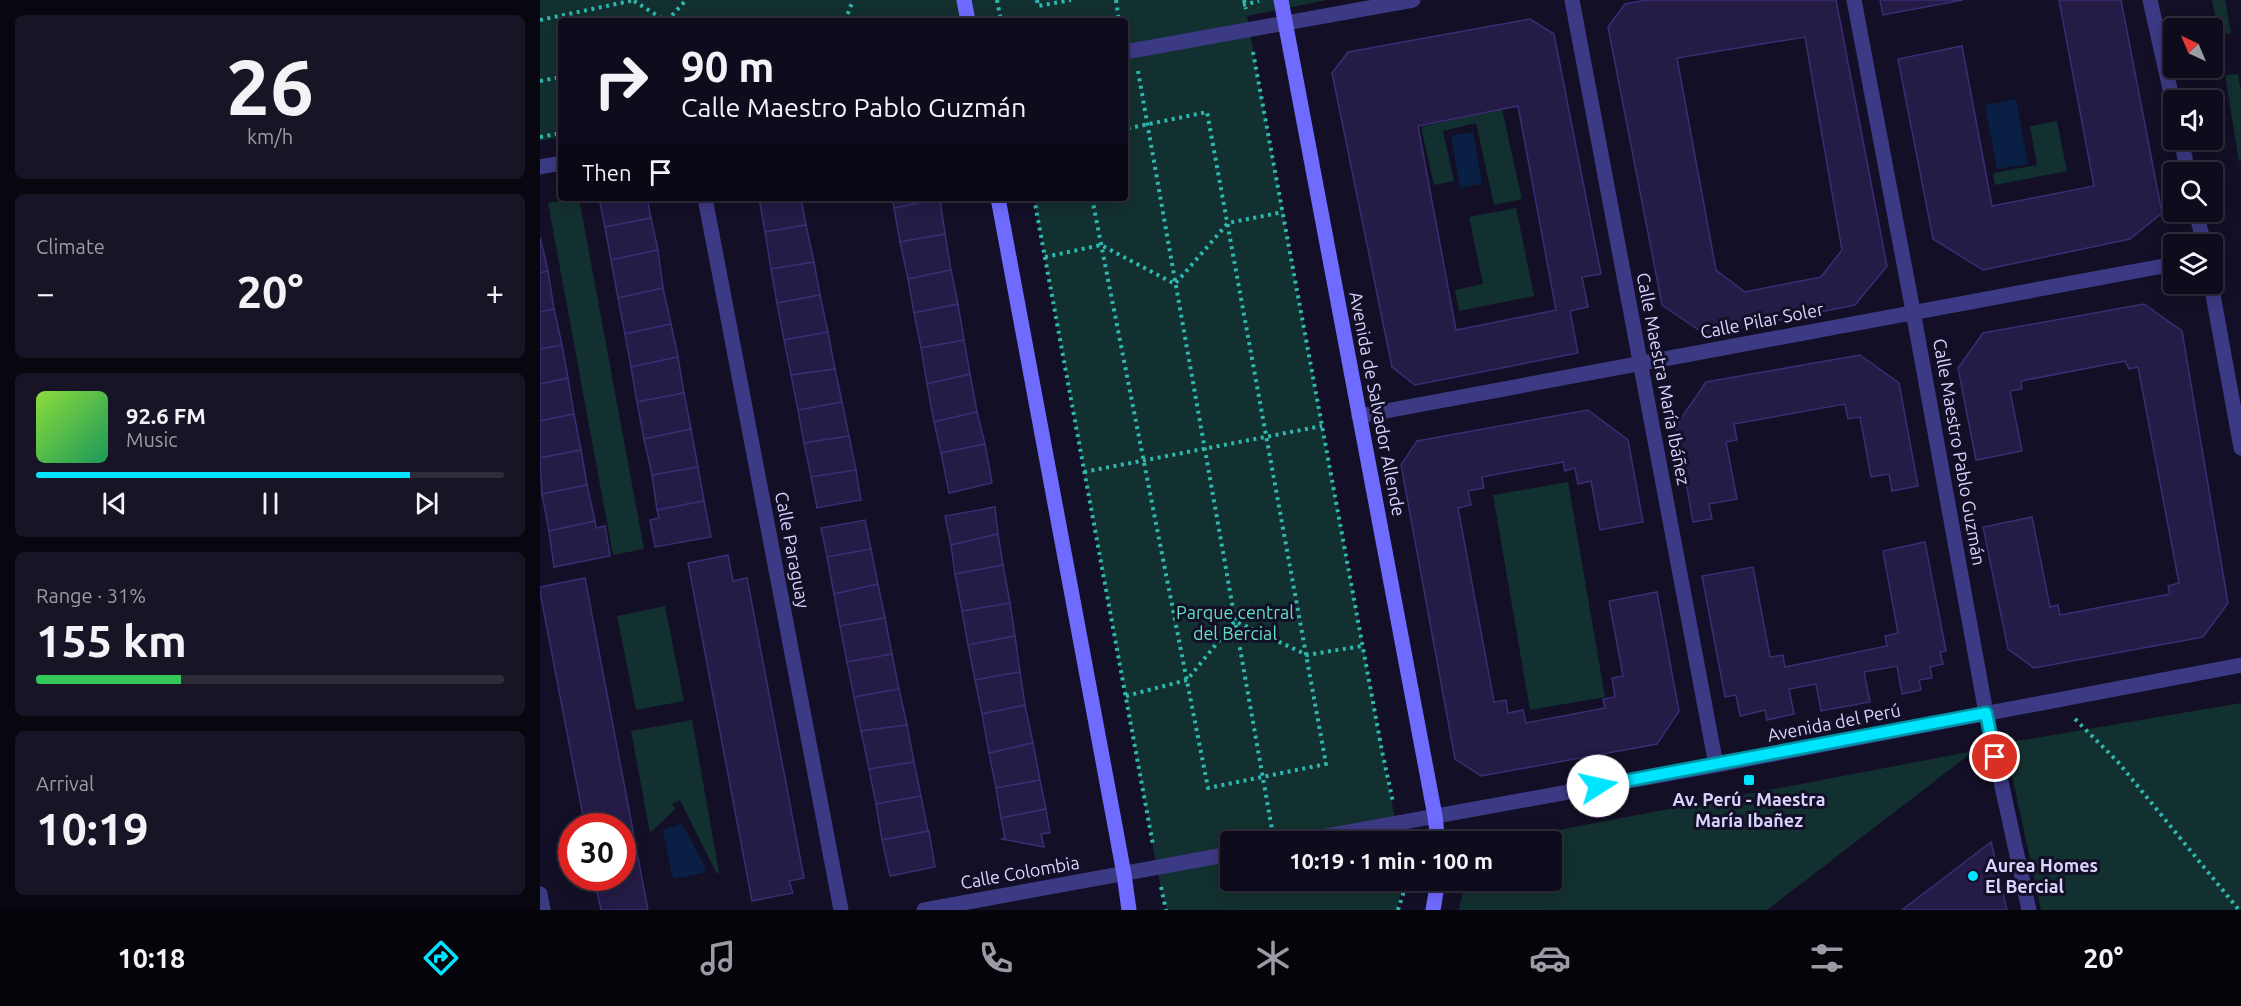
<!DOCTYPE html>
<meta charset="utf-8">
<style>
:root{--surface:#0e0b1c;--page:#171425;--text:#f1f3f6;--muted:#9b9ba3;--line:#2e2b3b;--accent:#00e5ff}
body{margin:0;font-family:Ubuntu,sans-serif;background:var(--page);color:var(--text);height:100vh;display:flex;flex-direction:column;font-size:22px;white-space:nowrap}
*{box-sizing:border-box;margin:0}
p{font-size:20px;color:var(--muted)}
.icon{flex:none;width:33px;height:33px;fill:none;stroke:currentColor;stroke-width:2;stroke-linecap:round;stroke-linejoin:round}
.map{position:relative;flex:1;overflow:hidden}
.sheet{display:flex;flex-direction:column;gap:15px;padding:15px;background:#08060f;width:540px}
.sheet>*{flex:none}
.top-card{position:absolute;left:18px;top:18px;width:570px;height:183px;border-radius:6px;box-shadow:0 3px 15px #0003,0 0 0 2px var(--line);background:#0e0b1c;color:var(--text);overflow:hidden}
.needle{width:39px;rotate:316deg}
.controls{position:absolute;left:1623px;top:18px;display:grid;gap:12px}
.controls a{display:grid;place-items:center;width:60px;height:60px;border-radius:6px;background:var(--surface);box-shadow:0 3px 15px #0003,0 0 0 2px var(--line);font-size:30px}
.speed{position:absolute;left:18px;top:813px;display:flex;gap:12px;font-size:30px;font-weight:700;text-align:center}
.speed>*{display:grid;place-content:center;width:78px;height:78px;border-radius:50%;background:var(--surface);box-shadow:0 3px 15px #0003,0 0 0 2px var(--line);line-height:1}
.speed .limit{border:9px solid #d22;background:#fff;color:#111}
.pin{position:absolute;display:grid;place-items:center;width:51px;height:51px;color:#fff;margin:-26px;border:3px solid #fff;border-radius:50%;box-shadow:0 2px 6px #0007}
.me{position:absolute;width:66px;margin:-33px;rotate:80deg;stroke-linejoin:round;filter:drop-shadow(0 0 4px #0008)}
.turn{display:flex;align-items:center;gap:21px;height:126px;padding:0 24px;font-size:27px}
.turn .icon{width:78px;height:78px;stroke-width:2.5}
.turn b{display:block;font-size:42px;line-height:51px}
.then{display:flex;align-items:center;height:57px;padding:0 24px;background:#0003;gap:12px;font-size:22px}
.big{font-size:45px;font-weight:700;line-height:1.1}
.sheet .card{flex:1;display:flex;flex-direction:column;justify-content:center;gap:9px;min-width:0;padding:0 21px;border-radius:9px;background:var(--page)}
.sheet .dial{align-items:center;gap:0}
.dial b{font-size:78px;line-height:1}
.song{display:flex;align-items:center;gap:18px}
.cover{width:72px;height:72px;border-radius:9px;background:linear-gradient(135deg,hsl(90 70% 55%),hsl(150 70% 35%))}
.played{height:6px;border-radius:3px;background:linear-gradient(90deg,var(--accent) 80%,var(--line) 80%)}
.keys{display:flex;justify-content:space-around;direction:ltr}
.heat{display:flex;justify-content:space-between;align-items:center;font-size:33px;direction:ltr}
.charge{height:9px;border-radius:4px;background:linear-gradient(90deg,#34c759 31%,var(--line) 0)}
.trip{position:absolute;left:680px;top:831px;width:342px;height:60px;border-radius:6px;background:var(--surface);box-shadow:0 3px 15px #0003,0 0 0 2px var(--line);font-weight:700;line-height:60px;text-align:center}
.dock{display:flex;height:96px;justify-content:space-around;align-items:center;background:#06040b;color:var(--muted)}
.dock .icon{width:42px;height:42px}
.dock .selected{color:var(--accent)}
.dock b{font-size:27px;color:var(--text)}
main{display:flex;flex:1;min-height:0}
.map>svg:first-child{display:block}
.green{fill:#12302f}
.water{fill:#0a1f44}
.building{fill:#241b47;stroke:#3b2d73;stroke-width:1.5;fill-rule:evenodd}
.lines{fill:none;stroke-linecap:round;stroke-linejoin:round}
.path{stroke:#2fb8b0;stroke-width:4;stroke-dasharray:3 4.5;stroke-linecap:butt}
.street{stroke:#3d3a85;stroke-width:15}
.secondary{stroke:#6f6bff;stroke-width:15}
.route-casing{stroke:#0095a6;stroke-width:15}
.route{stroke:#00e5ff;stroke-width:10}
.poi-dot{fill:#00e5ff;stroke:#130f26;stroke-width:2}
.labels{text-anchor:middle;stroke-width:6;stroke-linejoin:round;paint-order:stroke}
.street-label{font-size:18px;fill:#d9d4ff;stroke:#130f26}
.park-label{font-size:18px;fill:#5fe0c0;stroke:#130f26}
.poi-label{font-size:18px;font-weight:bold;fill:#d9d4ff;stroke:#130f26}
</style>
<main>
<section class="sheet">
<div class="card dial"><b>26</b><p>km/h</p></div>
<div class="card"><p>Climate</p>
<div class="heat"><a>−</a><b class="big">20°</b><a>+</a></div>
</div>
<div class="card">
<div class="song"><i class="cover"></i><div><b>92.6 FM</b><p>Music</p></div></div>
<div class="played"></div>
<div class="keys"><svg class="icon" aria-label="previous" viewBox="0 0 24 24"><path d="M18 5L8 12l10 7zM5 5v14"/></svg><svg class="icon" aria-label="pause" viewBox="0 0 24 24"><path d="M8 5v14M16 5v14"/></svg><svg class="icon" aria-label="next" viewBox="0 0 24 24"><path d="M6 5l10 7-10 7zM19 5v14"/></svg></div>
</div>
<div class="card"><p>Range · 31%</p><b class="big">155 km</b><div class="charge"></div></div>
<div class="card"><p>Arrival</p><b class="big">10:19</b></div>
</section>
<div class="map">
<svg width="1701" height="910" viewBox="0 0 1701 910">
<rect width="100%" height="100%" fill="#130f26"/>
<g class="green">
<path d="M 0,0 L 787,0 L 707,16 L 859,841 L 690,842 L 690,880 L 863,881 L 857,910 L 627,910 L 622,895 L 494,198 L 585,198 L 585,21 L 21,21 L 21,137 L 0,141 Z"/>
<path d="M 1672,0 L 1685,0 L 1691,33 L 1679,35 Z"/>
<path d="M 1698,74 L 1701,92 L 1701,161 L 1699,161 L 1685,75 Z"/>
<path d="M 962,109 L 982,199 L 954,205 L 936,123 L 903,131 L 914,181 L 894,185 L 881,127 Z"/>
<path d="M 1517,121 L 1527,171 L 1455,185 L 1453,173 L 1497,165 L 1490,126 Z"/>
<path d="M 39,198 L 104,549 L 73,555 L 8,203 Z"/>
<path d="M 976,208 L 994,296 L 919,311 L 915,290 L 943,284 L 929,217 Z"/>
<path d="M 1028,482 L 1065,697 L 990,710 L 953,495 Z"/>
<path d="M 125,606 L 144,701 L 96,710 L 77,616 Z"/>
<path d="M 1701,703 L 1701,910 L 1501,910 L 1465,743 Z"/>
<path d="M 152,720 L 179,872 L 177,874 L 140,800 L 132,804 L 135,809 L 110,833 L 91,731 Z"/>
<path d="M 1434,751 L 1227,910 L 919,910 L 925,881 L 1011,880 L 1011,842 L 960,841 Z"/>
</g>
<g class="water">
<path d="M 1476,99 L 1488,164 L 1457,169 L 1445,105 Z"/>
<path d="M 933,132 L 942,184 L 920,188 L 911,136 Z"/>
<path d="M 140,824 L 143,825 L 166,869 L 163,873 L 135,879 L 132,876 L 123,830 Z"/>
</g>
<g class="building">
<path d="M 1107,0 L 1296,0 L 1347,266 L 1315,305 L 1166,335 L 1122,305 L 1068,27 L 1085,4 ZM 1265,37 L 1302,250 L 1281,277 L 1205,292 L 1176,270 L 1137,58 Z"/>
<path d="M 1340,0 L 1423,0 L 1343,15 Z"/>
<path d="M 1519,0 L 1581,0 L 1622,213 L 1590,239 L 1443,270 L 1393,239 L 1358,59 L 1422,46 L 1452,206 L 1554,186 Z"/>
<path d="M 990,19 L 1014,34 L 1061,274 L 1042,277 L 1048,307 L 1030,311 L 1038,353 L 875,385 L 852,367 L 792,73 L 808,52 ZM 978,106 L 1016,310 L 916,330 L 878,126 Z"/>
<path d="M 59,198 L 107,198 L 111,218 L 65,227 Z"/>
<path d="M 219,198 L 261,198 L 266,225 L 225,232 Z"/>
<path d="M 352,198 L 399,198 L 400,199 L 354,208 Z"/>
<path d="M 400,199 L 405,234 L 360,242 L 354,208 Z"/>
<path d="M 111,218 L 118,250 L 71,260 L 65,227 Z"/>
<path d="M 266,225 L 274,262 L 231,269 L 225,232 Z"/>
<path d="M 405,234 L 411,270 L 368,279 L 360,242 Z"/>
<path d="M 0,237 L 8,271 L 0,273 Z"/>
<path d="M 118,250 L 123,288 L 78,298 L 71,260 Z"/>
<path d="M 274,262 L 280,295 L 237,303 L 231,269 Z"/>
<path d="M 411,270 L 418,304 L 374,313 L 368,279 Z"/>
<path d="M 8,271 L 14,309 L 0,312 L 0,273 Z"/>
<path d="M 123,288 L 131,324 L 85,334 L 78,298 Z"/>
<path d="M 280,295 L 288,332 L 244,340 L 237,303 Z"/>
<path d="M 418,304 L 424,340 L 381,348 L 374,313 Z"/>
<path d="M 1604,304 L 1642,331 L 1688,603 L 1663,637 L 1494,668 L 1468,649 L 1443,527 L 1492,517 L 1510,607 L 1518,605 L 1520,615 L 1630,594 L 1628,586 L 1639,583 L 1598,367 L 1589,369 L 1585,361 L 1481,381 L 1482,389 L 1470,391 L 1482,451 L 1436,460 L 1418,368 L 1443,333 Z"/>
<path d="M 14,309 L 22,345 L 0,349 L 0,312 Z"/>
<path d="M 131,324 L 138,357 L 91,367 L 85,334 Z"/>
<path d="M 288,332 L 295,369 L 251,375 L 244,340 Z"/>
<path d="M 424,340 L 430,374 L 387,384 L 381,348 Z"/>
<path d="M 22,345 L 28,378 L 0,384 L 0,349 Z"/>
<path d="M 1320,355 L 1359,383 L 1378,486 L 1352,491 L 1349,474 L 1331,477 L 1320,417 L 1308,419 L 1305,404 L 1194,424 L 1197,440 L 1186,442 L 1197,499 L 1169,504 L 1172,519 L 1153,522 L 1136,426 L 1166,382 Z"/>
<path d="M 138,357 L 144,393 L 97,402 L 91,367 Z"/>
<path d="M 295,369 L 302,402 L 258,410 L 251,375 Z"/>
<path d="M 430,374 L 437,412 L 394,422 L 387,384 Z"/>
<path d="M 28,378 L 34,414 L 0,421 L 0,384 Z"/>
<path d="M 144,393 L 151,429 L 104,439 L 97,402 Z"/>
<path d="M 302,402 L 309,436 L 264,443 L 258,410 Z"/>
<path d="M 1048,410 L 1088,440 L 1103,522 L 1060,530 L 1051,481 L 1038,484 L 1035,468 L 1025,471 L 1023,462 L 942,477 L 944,488 L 928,491 L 931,505 L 918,508 L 954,702 L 966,700 L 968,713 L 983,710 L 986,723 L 1065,708 L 1063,699 L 1075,697 L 1072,678 L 1083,676 L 1069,601 L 1117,592 L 1139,711 L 1117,744 L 941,776 L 915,759 L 861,465 L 877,441 Z"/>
<path d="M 437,412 L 445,444 L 401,453 L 394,422 Z"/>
<path d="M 34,414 L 41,450 L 0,458 L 0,421 Z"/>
<path d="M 151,429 L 158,467 L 112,475 L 104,439 Z"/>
<path d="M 309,436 L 316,470 L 271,477 L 264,443 Z"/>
<path d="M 445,444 L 452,483 L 409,493 L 401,453 Z"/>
<path d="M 41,450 L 47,485 L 2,494 L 0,458 Z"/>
<path d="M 158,467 L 164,501 L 117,510 L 112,475 Z"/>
<path d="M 316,470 L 321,500 L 277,508 L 271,477 Z"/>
<path d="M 47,485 L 55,521 L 9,531 L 2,494 Z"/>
<path d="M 164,501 L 171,537 L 115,547 L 110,520 L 119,518 L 117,510 Z"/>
<path d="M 455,507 L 458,534 L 411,545 L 405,516 Z"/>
<path d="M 325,520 L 331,549 L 287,557 L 281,528 Z"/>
<path d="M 55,521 L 56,528 L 65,526 L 70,556 L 14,567 L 9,531 Z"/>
<path d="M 458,534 L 463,565 L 415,574 L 411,545 Z"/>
<path d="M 1385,542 L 1406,651 L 1400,652 L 1403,664 L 1390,667 L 1392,678 L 1379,680 L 1381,690 L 1362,694 L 1357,666 L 1324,672 L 1330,702 L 1281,711 L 1276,684 L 1249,689 L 1254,714 L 1227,720 L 1225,710 L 1200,716 L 1196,695 L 1185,697 L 1162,576 L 1213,567 L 1230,657 L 1243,655 L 1245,667 L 1347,646 L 1345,636 L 1358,633 L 1343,551 Z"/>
<path d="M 331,549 L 338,584 L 294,594 L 287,557 Z"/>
<path d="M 188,555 L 193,581 L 207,578 L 264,878 L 249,881 L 253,893 L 212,901 L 148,563 Z"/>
<path d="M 463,565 L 470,603 L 422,611 L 415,574 Z"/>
<path d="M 45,578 L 108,910 L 61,910 L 54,878 L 82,878 L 82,826 L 45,826 L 0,592 L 0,587 Z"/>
<path d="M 338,584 L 345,618 L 300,626 L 294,594 Z"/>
<path d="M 470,603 L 475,636 L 428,645 L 422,611 Z"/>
<path d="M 345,618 L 352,654 L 307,662 L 300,626 Z"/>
<path d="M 475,636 L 480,672 L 435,680 L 428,645 Z"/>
<path d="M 352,654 L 359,689 L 314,697 L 307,662 Z"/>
<path d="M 480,672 L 485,705 L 442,714 L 435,680 Z"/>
<path d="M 359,689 L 367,725 L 321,731 L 314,697 Z"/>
<path d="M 485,705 L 493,743 L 449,753 L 442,714 Z"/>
<path d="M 367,725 L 374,762 L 329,769 L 321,731 Z"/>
<path d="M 493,743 L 500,780 L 456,788 L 449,753 Z"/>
<path d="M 374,762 L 381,796 L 336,804 L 329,769 Z"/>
<path d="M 500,780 L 506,809 L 461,818 L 456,788 Z"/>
<path d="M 381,796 L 388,831 L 342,840 L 336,804 Z"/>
<path d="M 506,809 L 510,833 L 501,834 L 504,847 L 462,839 L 465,838 L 461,818 Z"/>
<path d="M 389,831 L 395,867 L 350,876 L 342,840 Z"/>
<path d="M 1451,842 L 1467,910 L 1362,910 Z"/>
</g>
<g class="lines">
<g class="path">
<path d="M 457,0 L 461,21"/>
<path d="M 497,0 L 498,6 L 531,0"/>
<path d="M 576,0 L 579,21"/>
<path d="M 704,0 L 706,9"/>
<path d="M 94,1 L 126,21"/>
<path d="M 703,5 L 719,1"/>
<path d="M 0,20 L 95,0"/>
<path d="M 127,21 L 146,0"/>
<path d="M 305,21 L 313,0"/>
<path d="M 713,52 L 842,751 L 853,802"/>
<path d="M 598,71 L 733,835"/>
<path d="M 0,81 L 21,77"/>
<path d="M 0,137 L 21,133"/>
<path d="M 494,198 L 613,845"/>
<path d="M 552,198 L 668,788 L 786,764 L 667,112 L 585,129"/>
<path d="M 505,257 L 561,245 L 635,284 L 688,223 L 743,212"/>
<path d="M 544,472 L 782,426"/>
<path d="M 586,696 L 647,680 L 695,621 L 767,655 L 822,646"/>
<path d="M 1535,719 L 1578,762 L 1699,910"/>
<path d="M 621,887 L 626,910"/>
<path d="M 858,910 L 863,894 L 863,880"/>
</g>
<g class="street">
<path d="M 1032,0 L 1176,765"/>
<path d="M 1314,0 L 1373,311 L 1446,713 L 1489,910"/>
<path d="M 1610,0 L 1634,107"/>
<path d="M 585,52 L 873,0"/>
<path d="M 1641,140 L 1648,172"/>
<path d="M 0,167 L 21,163"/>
<path d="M 165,198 L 301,910"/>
<path d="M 1656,212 L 1664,244"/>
<path d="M 1671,284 L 1701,448"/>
<path d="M 819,416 L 1634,264"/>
<path d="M 754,842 L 1176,765 L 1701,665"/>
<path d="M 0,894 L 3,910"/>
<path d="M 384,910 L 690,854"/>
</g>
<g class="secondary">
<path d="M 424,0 L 428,21"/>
<path d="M 741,0 L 895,816 L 898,842"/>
<path d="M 458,198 L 584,874 L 589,910"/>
<path d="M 893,910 L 898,880"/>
</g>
</g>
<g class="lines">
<g class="route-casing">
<path id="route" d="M 1058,786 L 1446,713 L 1455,757"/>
</g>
<use href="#route" class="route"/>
</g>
<g class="poi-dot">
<rect x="1203" y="774" width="12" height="12" rx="3"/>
<circle cx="1433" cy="876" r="6"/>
</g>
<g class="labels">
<g class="street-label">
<text transform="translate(1222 321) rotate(-11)" y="6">Calle Pilar Soler</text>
<text transform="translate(1123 379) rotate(79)" y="6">Calle Maestra María Ibáñez</text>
<text transform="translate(837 404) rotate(79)" y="6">Avenida de Salvador Allende</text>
<text transform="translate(1419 452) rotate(80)" y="6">Calle Maestro Pablo Guzmán</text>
<text transform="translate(252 550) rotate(79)" y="6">Calle Paraguay</text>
<text transform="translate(1294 723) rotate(-11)" y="6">Avenida del Perú</text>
<text transform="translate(480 873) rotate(-10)" y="6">Calle Colombia</text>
</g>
<g class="park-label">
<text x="695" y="619">Parque central<tspan x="695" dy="21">del Bercial</tspan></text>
</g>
<g class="poi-label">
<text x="1209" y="806">Av. Perú - Maestra<tspan x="1209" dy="21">María Ibañez</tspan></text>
<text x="1445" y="872" text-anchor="start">Aurea Homes<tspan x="1445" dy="21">El Bercial</tspan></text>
</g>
</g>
</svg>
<div class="controls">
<a><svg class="needle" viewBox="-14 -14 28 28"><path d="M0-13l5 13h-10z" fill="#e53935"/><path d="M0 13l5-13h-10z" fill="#9b9ba3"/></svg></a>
<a><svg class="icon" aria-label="sound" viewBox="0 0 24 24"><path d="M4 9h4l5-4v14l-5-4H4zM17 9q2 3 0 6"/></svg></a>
<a><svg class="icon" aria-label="search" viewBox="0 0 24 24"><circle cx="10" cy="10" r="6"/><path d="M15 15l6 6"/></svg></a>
<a><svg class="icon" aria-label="layers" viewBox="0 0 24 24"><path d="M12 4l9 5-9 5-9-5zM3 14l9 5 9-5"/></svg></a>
</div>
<div class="speed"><div class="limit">30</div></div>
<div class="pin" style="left:1455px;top:757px;background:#d93025"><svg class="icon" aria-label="arrive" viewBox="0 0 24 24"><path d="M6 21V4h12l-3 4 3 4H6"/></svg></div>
<svg class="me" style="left:1058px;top:786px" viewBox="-20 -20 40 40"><circle r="19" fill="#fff"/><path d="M0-13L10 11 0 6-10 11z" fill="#00e5ff"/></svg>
<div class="trip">10:19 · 1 min · 100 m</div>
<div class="top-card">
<div class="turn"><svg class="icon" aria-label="right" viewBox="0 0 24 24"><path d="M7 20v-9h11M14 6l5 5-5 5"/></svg><div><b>90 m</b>Calle Maestro Pablo Guzmán</div></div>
<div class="then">Then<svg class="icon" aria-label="arrive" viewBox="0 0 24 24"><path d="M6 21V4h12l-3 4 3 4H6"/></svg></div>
</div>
</div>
</main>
<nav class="dock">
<b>10:18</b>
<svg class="icon selected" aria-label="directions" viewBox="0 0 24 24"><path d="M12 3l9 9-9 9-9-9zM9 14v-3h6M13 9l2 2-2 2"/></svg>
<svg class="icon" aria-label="music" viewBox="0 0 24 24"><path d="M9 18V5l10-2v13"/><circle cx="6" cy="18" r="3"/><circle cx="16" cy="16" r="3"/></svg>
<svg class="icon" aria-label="phone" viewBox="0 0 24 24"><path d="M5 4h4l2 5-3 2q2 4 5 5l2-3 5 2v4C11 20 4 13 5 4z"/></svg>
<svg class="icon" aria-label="climate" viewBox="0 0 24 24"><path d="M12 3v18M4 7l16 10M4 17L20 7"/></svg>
<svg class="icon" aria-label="car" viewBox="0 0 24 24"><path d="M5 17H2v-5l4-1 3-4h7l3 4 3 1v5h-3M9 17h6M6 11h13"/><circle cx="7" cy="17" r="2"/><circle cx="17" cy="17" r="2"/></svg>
<svg class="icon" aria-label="filters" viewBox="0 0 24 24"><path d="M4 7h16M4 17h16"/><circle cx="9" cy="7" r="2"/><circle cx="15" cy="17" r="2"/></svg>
<b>20°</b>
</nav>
